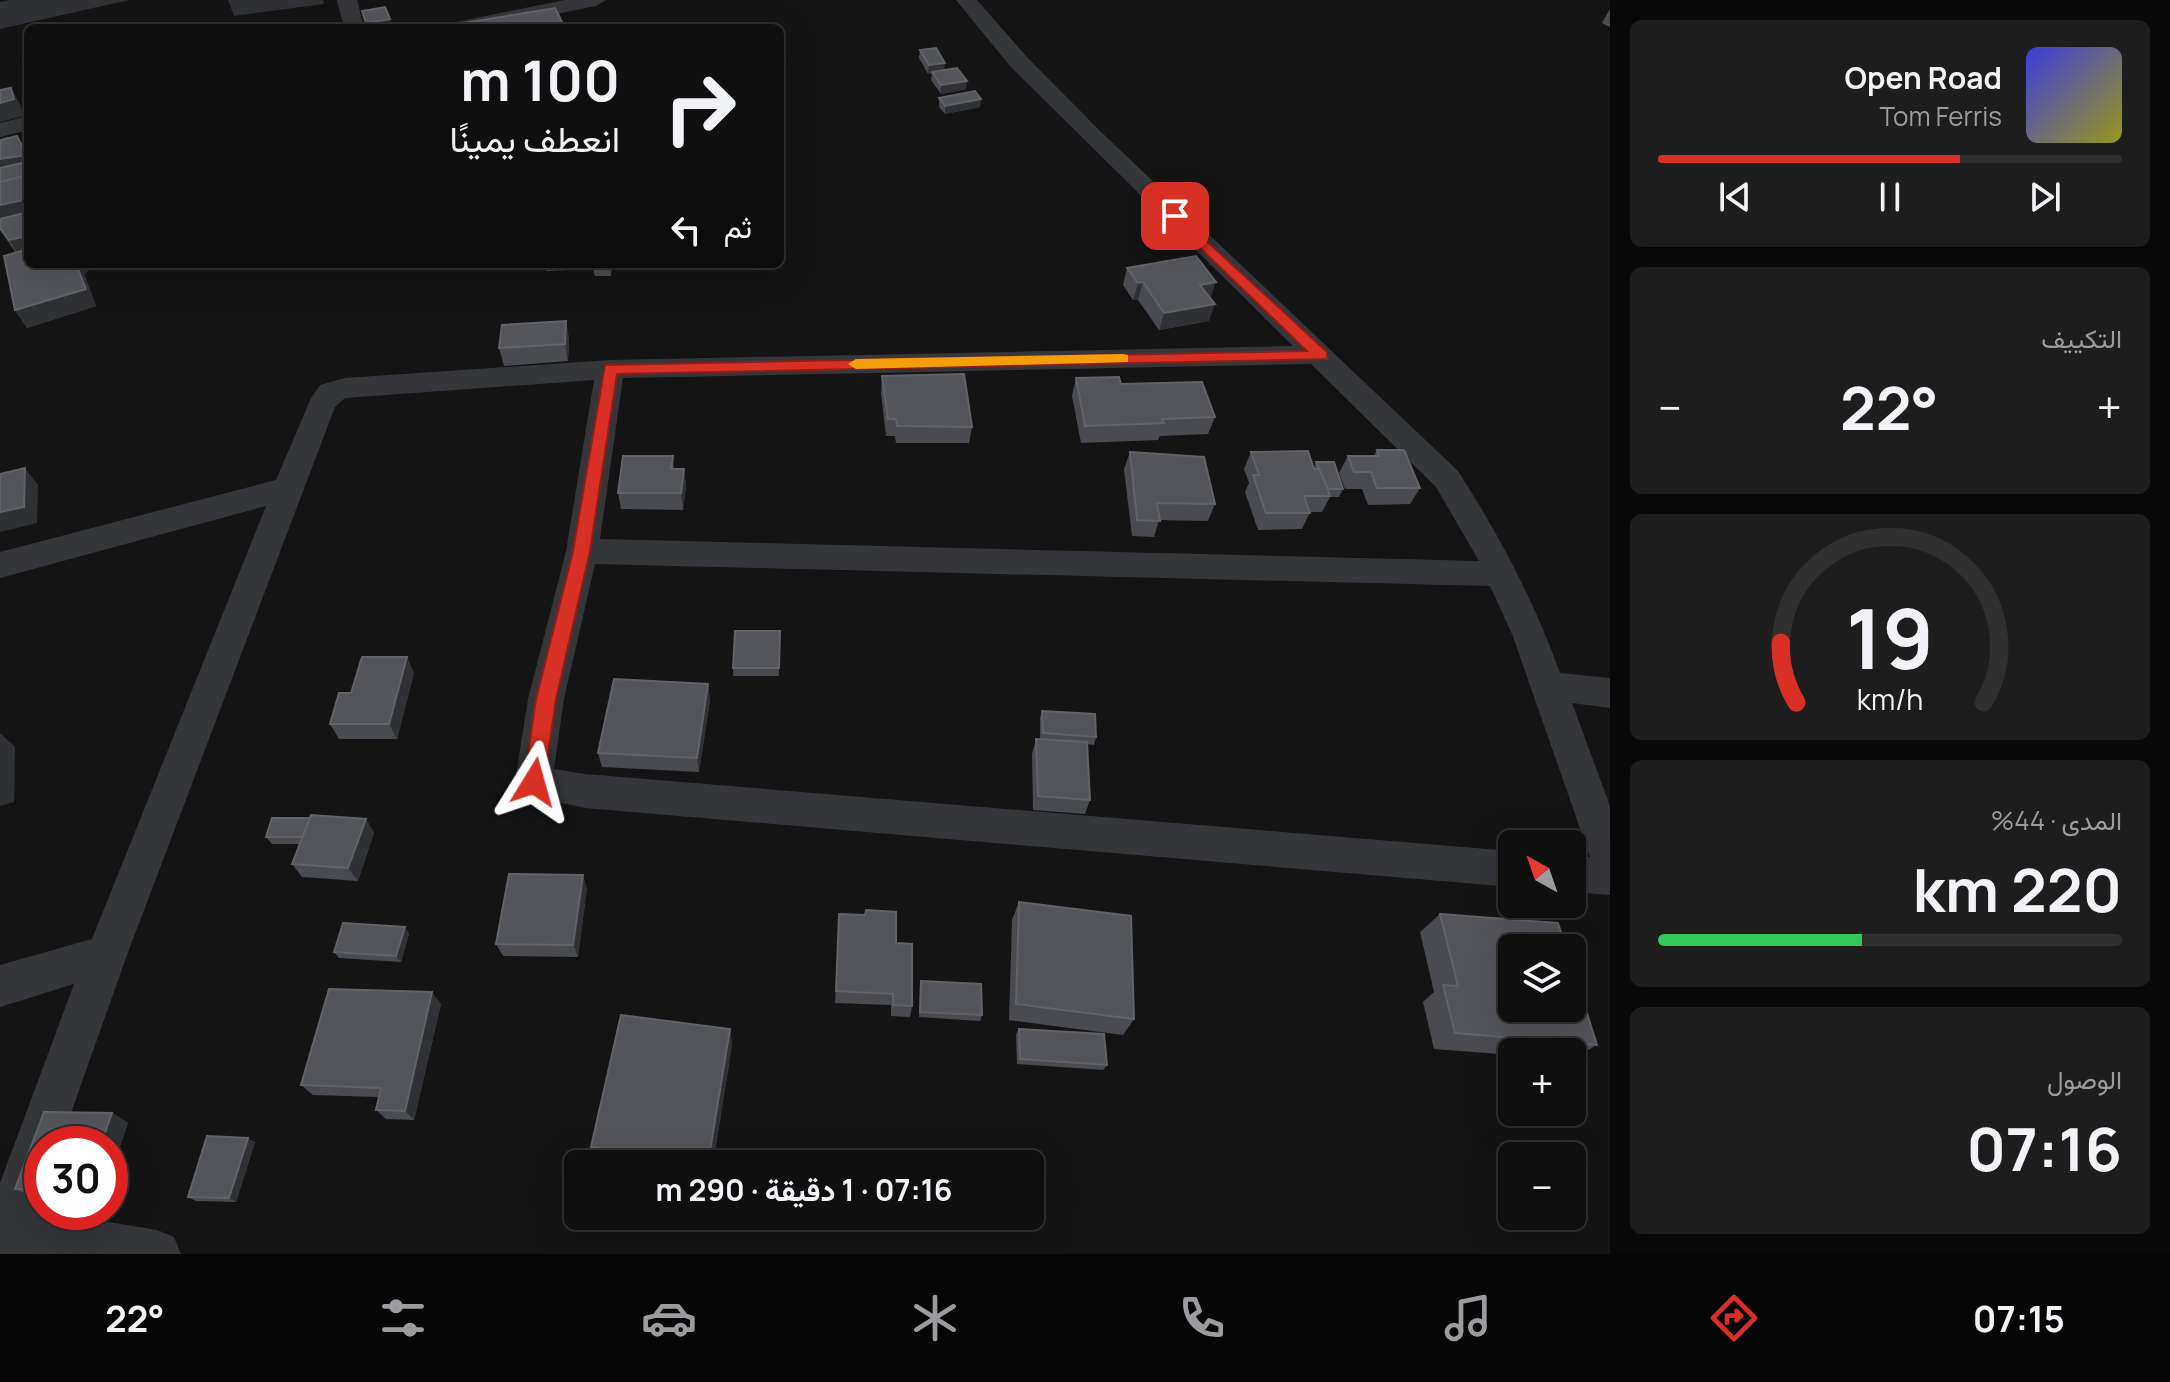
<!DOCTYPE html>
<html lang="ar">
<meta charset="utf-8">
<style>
:root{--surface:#0f0f10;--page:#1d1d1e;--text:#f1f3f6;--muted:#9b9c9f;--line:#2f2f30;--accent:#d93025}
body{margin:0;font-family:Manrope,Vazirmatn,sans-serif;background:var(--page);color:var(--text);direction:rtl;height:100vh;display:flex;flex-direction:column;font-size:30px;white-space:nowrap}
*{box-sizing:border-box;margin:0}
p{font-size:26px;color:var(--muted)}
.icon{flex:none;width:44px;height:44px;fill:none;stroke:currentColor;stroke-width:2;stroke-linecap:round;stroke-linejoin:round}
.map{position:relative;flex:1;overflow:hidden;direction:ltr}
.side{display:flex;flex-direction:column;gap:20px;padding:20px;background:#080809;width:560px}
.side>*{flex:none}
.guide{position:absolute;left:24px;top:24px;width:760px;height:244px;border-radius:12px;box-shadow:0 8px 32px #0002,0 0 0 2px var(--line);direction:rtl;background:#0f0f10;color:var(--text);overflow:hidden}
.needle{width:52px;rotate:320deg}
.fabs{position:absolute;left:1498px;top:830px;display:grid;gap:16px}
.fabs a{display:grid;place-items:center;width:88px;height:88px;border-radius:12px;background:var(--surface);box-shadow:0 8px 32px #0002,0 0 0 2px var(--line);font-size:40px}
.speed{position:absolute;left:24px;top:1126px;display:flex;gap:16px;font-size:40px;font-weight:700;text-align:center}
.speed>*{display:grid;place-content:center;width:104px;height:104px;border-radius:50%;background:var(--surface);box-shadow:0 8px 32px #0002,0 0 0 2px var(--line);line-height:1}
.speed .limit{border:12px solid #d22;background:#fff;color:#111}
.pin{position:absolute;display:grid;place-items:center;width:68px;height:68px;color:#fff;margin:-34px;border-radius:16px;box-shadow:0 4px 12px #0006}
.me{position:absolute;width:88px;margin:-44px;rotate:8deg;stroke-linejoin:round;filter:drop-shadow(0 0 6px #0008)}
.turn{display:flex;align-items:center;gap:28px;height:168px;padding:0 32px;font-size:36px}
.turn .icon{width:104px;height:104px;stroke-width:2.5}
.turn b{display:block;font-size:56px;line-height:68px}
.then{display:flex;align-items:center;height:76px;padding:0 32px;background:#0003;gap:16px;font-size:30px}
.big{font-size:60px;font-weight:700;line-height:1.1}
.side .widget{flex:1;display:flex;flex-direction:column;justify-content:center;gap:12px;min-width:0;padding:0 28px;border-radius:12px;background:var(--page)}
.side .dial{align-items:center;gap:0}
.dial svg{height:208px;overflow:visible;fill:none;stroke:var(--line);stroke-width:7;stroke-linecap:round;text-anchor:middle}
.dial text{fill:var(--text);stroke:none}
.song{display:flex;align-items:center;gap:24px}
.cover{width:96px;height:96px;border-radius:12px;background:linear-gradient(135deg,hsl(240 70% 55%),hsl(60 70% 35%))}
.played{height:8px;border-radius:4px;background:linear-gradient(90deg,var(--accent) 65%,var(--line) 65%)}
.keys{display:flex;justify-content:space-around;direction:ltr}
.heat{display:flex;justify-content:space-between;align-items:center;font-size:44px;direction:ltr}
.charge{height:12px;border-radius:6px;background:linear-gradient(90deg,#34c759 44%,var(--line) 0)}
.trip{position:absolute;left:564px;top:1150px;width:480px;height:80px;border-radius:12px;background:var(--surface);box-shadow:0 8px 32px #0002,0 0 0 2px var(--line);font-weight:700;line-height:80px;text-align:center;direction:rtl}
.tab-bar{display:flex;height:128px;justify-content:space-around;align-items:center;background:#060606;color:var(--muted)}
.tab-bar .icon{width:56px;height:56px}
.tab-bar .current{color:var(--accent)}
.tab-bar b{font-size:36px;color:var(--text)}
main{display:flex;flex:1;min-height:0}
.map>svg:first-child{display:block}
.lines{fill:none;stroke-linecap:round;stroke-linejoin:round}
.street{fill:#35363a;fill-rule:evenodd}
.wall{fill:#4a4b50}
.shaded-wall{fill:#303134}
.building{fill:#54555b;stroke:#616369;stroke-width:2}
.route{fill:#d93025;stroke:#8d1f18;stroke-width:2}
.slow{fill:#f59e0b}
</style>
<main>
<section class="side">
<div class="widget">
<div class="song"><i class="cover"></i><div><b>Open Road</b><p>Tom Ferris</p></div></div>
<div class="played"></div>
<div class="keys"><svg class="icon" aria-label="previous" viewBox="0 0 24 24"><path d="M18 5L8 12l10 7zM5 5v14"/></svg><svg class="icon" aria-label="pause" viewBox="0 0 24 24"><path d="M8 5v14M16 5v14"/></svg><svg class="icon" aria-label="next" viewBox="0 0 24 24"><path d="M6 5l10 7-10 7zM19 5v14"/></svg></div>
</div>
<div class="widget"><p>التكييف</p>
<div class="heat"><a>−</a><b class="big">22°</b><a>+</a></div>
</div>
<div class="widget dial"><svg viewBox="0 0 100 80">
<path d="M14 69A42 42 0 1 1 86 69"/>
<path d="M14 69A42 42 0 0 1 8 46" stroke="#d93025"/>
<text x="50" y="56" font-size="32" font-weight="700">19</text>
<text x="50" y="72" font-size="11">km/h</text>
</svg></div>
<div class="widget"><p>المدى · 44%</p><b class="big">220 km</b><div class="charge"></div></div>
<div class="widget"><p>الوصول</p><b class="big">07:16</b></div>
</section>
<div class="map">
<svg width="1610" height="1254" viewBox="0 0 1610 1254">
<rect width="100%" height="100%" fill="#141415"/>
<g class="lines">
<g class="street">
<path d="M 337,0 L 357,0 L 364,28 L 344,28 Z"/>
<path d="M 565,0 L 606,0 L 596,6 L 487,28 L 446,28 L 456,22 Z"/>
<path d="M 956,0 L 977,0 L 1026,56 L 1099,130 L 1458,471 C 1500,536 1534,601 1560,673 L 1610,678 L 1610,708 L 1572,703 L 1610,806 L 1610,895 L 1572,892 L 1572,856 L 1590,857 L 1512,634 L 1490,586 L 595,564 L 564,699 L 554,769 L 585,774 L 1512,851 L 1512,887 L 585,808 L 521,794 L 515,782 L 528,699 L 566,551 L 594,380 L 345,398 L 335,407 L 127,955 L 60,1144 L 42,1144 L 42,1194 L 36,1210 L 157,1230 L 174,1237 L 181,1254 L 0,1254 L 0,1183 L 74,984 L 0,1007 L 0,965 L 92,939 L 266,506 L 0,578 L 0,552 L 276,480 L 311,398 L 320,385 L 345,378 L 610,360 L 1293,346 L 1010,66 ZM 1311,364 L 1436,487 L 1479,561 L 600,539 L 623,378 Z"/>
<path d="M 28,116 L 28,130 L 0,137 L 0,123 Z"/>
</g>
</g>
<g class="wall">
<path d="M 1610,9 L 1610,27 L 1602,23 Z"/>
<path d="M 920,50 L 944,70 L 966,89 L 941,94 L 931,80 L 932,73 L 928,74 L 919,58 Z"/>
<path d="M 939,98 L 981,99 L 980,107 L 945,114 L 939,107 Z"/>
<path d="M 0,140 L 28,155 L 28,264 L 84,274 L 96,306 L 27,328 L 15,310 L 16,253 L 0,230 Z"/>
<path d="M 545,264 L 612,264 L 611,276 L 595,276 L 593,269 L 546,271 Z"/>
<path d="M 1127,268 L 1210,298 L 1209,321 L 1159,330 L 1138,300 L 1133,300 L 1123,285 Z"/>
<path d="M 569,338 L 568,361 L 504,366 L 499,348 Z"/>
<path d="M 882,376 L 972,427 L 969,443 L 896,443 L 895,436 L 886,436 L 881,393 Z"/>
<path d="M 1076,378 L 1121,384 L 1215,417 L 1208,434 L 1160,436 L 1158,440 L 1081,443 L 1072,396 Z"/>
<path d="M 1377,450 L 1420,488 L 1410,504 L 1368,505 L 1362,489 L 1345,489 L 1339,473 L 1348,456 L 1374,456 Z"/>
<path d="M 1130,452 L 1215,504 L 1208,521 L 1159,520 L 1154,537 L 1132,536 L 1124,469 Z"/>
<path d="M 1251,452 L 1314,467 L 1316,462 L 1343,489 L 1339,497 L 1330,497 L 1322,512 L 1310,512 L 1302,529 L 1258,530 L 1245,492 L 1249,483 L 1244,469 Z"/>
<path d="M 673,456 L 674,469 L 684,469 L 686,486 L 683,510 L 621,509 L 618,493 Z"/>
<path d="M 780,631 L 779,676 L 733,676 L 733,668 Z"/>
<path d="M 414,673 L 397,739 L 339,739 L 330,724 L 351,693 Z"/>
<path d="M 708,684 L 710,700 L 699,772 L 602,767 L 598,753 Z"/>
<path d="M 1042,711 L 1096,737 L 1094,745 L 1087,744 L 1090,800 L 1085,814 L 1033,810 L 1032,754 L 1036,739 L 1040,739 L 1040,718 Z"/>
<path d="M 366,819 L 374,833 L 358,881 L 302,877 L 292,864 L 299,844 L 272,844 L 266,837 Z"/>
<path d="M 587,888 L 578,957 L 503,956 L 496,944 Z"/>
<path d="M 1019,902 L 1134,1019 L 1123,1035 L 1009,1020 L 1012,920 Z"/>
<path d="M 839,914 L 896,943 L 912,1006 L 910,1017 L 891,1016 L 891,1005 L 835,1003 Z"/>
<path d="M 1440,914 L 1597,1045 L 1572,1059 L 1572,1052 L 1512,1052 L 1512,1055 L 1434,1049 L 1423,1002 L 1434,992 L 1420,932 Z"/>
<path d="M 409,934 L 401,962 L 339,958 L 334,952 Z"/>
<path d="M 921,981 L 982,1015 L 980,1021 L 919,1017 L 920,987 Z"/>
<path d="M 441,1004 L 414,1120 L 386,1119 L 376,1110 L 379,1097 L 313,1095 L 301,1085 Z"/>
<path d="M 730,1029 L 732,1045 L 713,1164 L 631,1164 L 598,1159 L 591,1147 Z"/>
<path d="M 1019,1029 L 1107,1065 L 1103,1070 L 1017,1064 L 1016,1034 Z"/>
<path d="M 44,1112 L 112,1113 L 128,1123 L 110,1175 L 110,1144 L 42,1144 L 42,1197 L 34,1197 L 15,1189 Z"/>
<path d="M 255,1142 L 236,1202 L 196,1201 L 188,1197 Z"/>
</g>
<g class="shaded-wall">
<path d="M 10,0 L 129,0 L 0,29 L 0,2 Z"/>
<path d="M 228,0 L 323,0 L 324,4 L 234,16 Z"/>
<path d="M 390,19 L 392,27 L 368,28 L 366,23 Z"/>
<path d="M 945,63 L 944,72 L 928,74 L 929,65 Z"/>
<path d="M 967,81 L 966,89 L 941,94 L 941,85 Z"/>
<path d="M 11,88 L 20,104 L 24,116 L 0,122 L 0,103 Z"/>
<path d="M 981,99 L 980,107 L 945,114 L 945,106 Z"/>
<path d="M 17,136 L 28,155 L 28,166 L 0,169 L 0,159 Z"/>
<path d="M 28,199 L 28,218 L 0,219 L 0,205 Z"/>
<path d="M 28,236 L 28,256 L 20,258 L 9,240 Z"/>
<path d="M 76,264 L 98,264 L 84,274 L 96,306 L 27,328 L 15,310 Z"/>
<path d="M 1143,282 L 1138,300 L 1133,300 L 1138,283 Z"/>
<path d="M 1216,282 L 1210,299 L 1200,285 Z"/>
<path d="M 1215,304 L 1209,321 L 1159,330 L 1164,313 Z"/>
<path d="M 566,321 L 569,338 L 568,361 L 565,344 Z"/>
<path d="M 25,468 L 38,485 L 37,523 L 0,532 L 0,512 Z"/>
<path d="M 684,469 L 686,486 L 683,510 L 681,493 Z"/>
<path d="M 407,657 L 414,673 L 397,739 L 389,724 Z"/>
<path d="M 708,684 L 710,700 L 699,772 L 697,758 Z"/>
<path d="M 0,733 L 15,747 L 14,802 L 0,806 Z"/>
<path d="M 366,819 L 374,833 L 358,881 L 348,868 Z"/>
<path d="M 583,875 L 587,888 L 578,957 L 573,945 Z"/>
<path d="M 405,927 L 409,934 L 401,962 L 396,956 Z"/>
<path d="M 432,992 L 441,1004 L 414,1120 L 405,1111 Z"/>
<path d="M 730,1029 L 732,1045 L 713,1164 L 708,1164 Z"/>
<path d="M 112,1113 L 128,1123 L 110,1175 L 110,1144 L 101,1144 Z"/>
<path d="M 248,1138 L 255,1142 L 236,1202 L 229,1198 Z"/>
</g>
<g class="building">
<path d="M 385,7 L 390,19 L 366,23 L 362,11 Z"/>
<path d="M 555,8 L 565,28 L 460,28 L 458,24 Z"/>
<path d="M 936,48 L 945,63 L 929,65 L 920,50 Z"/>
<path d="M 957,68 L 967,81 L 941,85 L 932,72 Z"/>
<path d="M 11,88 L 14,99 L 0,103 L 0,90 Z"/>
<path d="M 975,91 L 981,99 L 945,106 L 939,98 Z"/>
<path d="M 17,136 L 27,155 L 0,159 L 0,140 Z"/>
<path d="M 26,162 L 28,166 L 28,175 L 0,183 L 0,168 Z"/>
<path d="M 28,175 L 28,199 L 0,205 L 0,182 Z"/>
<path d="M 28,212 L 28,236 L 9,240 L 0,228 L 0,219 Z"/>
<path d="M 28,249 L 28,264 L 76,264 L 86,289 L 15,310 L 4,256 Z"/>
<path d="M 1196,256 L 1216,282 L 1200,285 L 1215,304 L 1164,313 L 1143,282 L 1138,283 L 1127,268 Z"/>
<path d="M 566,321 L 565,344 L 499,348 L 502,325 Z"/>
<path d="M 964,374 L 972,427 L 897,426 L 896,419 L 888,419 L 882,376 Z"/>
<path d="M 1119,377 L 1121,384 L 1202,382 L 1215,417 L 1162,419 L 1164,423 L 1085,426 L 1076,378 Z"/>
<path d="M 1377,450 L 1404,450 L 1420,488 L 1377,488 L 1371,472 L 1354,472 L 1348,456 L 1379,456 Z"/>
<path d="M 1308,451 L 1314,469 L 1320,469 L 1330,496 L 1304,496 L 1310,513 L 1266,513 L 1253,475 L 1259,475 L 1251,452 Z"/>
<path d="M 1130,452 L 1204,457 L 1215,504 L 1157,503 L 1160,521 L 1137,520 Z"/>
<path d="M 623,456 L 673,456 L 671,469 L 684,469 L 681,493 L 618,493 Z"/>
<path d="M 1316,462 L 1334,462 L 1343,489 L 1328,489 Z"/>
<path d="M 25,468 L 24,507 L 0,512 L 0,474 Z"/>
<path d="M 735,631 L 780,631 L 779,668 L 733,668 Z"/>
<path d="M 362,657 L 407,657 L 389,724 L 330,724 L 339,693 L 351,693 Z"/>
<path d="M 614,679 L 708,684 L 697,758 L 598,753 Z"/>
<path d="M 1042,711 L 1095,714 L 1096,737 L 1043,733 Z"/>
<path d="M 1036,739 L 1087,742 L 1090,800 L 1038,796 Z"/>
<path d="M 311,815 L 366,819 L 348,868 L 292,864 Z"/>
<path d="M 272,818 L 310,818 L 302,837 L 266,837 Z"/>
<path d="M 509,874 L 583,875 L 573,945 L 496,944 Z"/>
<path d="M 1019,902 L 1131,916 L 1134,1019 L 1016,1004 Z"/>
<path d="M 866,910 L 896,912 L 896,943 L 912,944 L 912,1006 L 893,1005 L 893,994 L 836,991 L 839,914 L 865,915 Z"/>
<path d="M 1440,914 L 1558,923 L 1566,948 L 1512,948 L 1512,1008 L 1572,1008 L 1572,966 L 1597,1045 L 1455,1033 L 1443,985 L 1458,986 Z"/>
<path d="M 343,923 L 405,927 L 396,956 L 334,952 Z"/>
<path d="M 921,981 L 981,984 L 982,1015 L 920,1012 Z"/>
<path d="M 329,989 L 432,992 L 405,1111 L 376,1110 L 381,1088 L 301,1085 Z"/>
<path d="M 621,1015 L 730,1029 L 708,1163 L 591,1147 Z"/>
<path d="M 1019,1029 L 1104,1034 L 1107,1065 L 1020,1059 Z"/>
<path d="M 44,1112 L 112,1113 L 101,1144 L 42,1144 L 42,1190 L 15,1189 Z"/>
<path d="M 207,1136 L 248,1138 L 229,1198 L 188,1197 Z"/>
</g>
<path class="route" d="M 1175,212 L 1327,352 L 1327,359 L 617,374 L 590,551 L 556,699 L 544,782 L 541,788 L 534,790 L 527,788 L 524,782 L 536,699 L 573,551 L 605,365 L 1307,351 L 1170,219 L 1168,216 Z"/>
<path class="slow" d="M 1123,354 L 1128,355 L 1128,362 L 856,369 L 848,364 L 856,359 Z"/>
</svg>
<div class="fabs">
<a><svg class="needle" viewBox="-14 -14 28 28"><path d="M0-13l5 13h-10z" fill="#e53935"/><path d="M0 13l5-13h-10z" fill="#9b9c9f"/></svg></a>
<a><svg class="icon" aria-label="layers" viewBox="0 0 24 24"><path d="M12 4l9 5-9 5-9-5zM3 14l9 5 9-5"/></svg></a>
<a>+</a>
<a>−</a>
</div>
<div class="speed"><div class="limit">30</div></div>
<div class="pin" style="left:1175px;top:216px;background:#d93025"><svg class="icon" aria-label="arrive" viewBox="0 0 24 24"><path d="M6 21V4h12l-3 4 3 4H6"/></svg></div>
<svg class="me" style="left:534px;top:782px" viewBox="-20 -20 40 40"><path d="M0-17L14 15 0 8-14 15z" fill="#d93025" stroke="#fff" stroke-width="4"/></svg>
<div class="trip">07:16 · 1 دقيقة · 290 m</div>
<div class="guide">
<div class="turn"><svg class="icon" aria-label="right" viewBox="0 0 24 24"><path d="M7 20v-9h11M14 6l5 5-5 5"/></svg><div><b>100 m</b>انعطف يمينًا</div></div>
<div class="then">ثم<svg class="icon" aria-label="left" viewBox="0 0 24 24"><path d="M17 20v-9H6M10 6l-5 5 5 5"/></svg></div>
</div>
</div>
</main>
<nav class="tab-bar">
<b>07:15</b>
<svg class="icon current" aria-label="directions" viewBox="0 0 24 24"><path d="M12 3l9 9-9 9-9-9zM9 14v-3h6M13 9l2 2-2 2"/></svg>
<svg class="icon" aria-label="music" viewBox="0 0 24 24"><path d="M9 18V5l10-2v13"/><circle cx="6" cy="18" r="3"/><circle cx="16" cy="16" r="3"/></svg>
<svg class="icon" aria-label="phone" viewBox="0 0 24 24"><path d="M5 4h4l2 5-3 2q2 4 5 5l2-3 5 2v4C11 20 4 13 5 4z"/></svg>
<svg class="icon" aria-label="climate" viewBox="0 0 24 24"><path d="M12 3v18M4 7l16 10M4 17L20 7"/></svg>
<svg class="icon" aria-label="car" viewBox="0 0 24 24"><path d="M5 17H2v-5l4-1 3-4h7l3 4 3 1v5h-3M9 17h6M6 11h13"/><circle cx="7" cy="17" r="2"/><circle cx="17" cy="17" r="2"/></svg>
<svg class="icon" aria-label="filters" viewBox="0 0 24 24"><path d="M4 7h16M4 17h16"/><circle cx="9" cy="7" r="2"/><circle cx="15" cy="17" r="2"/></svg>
<b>22°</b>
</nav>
